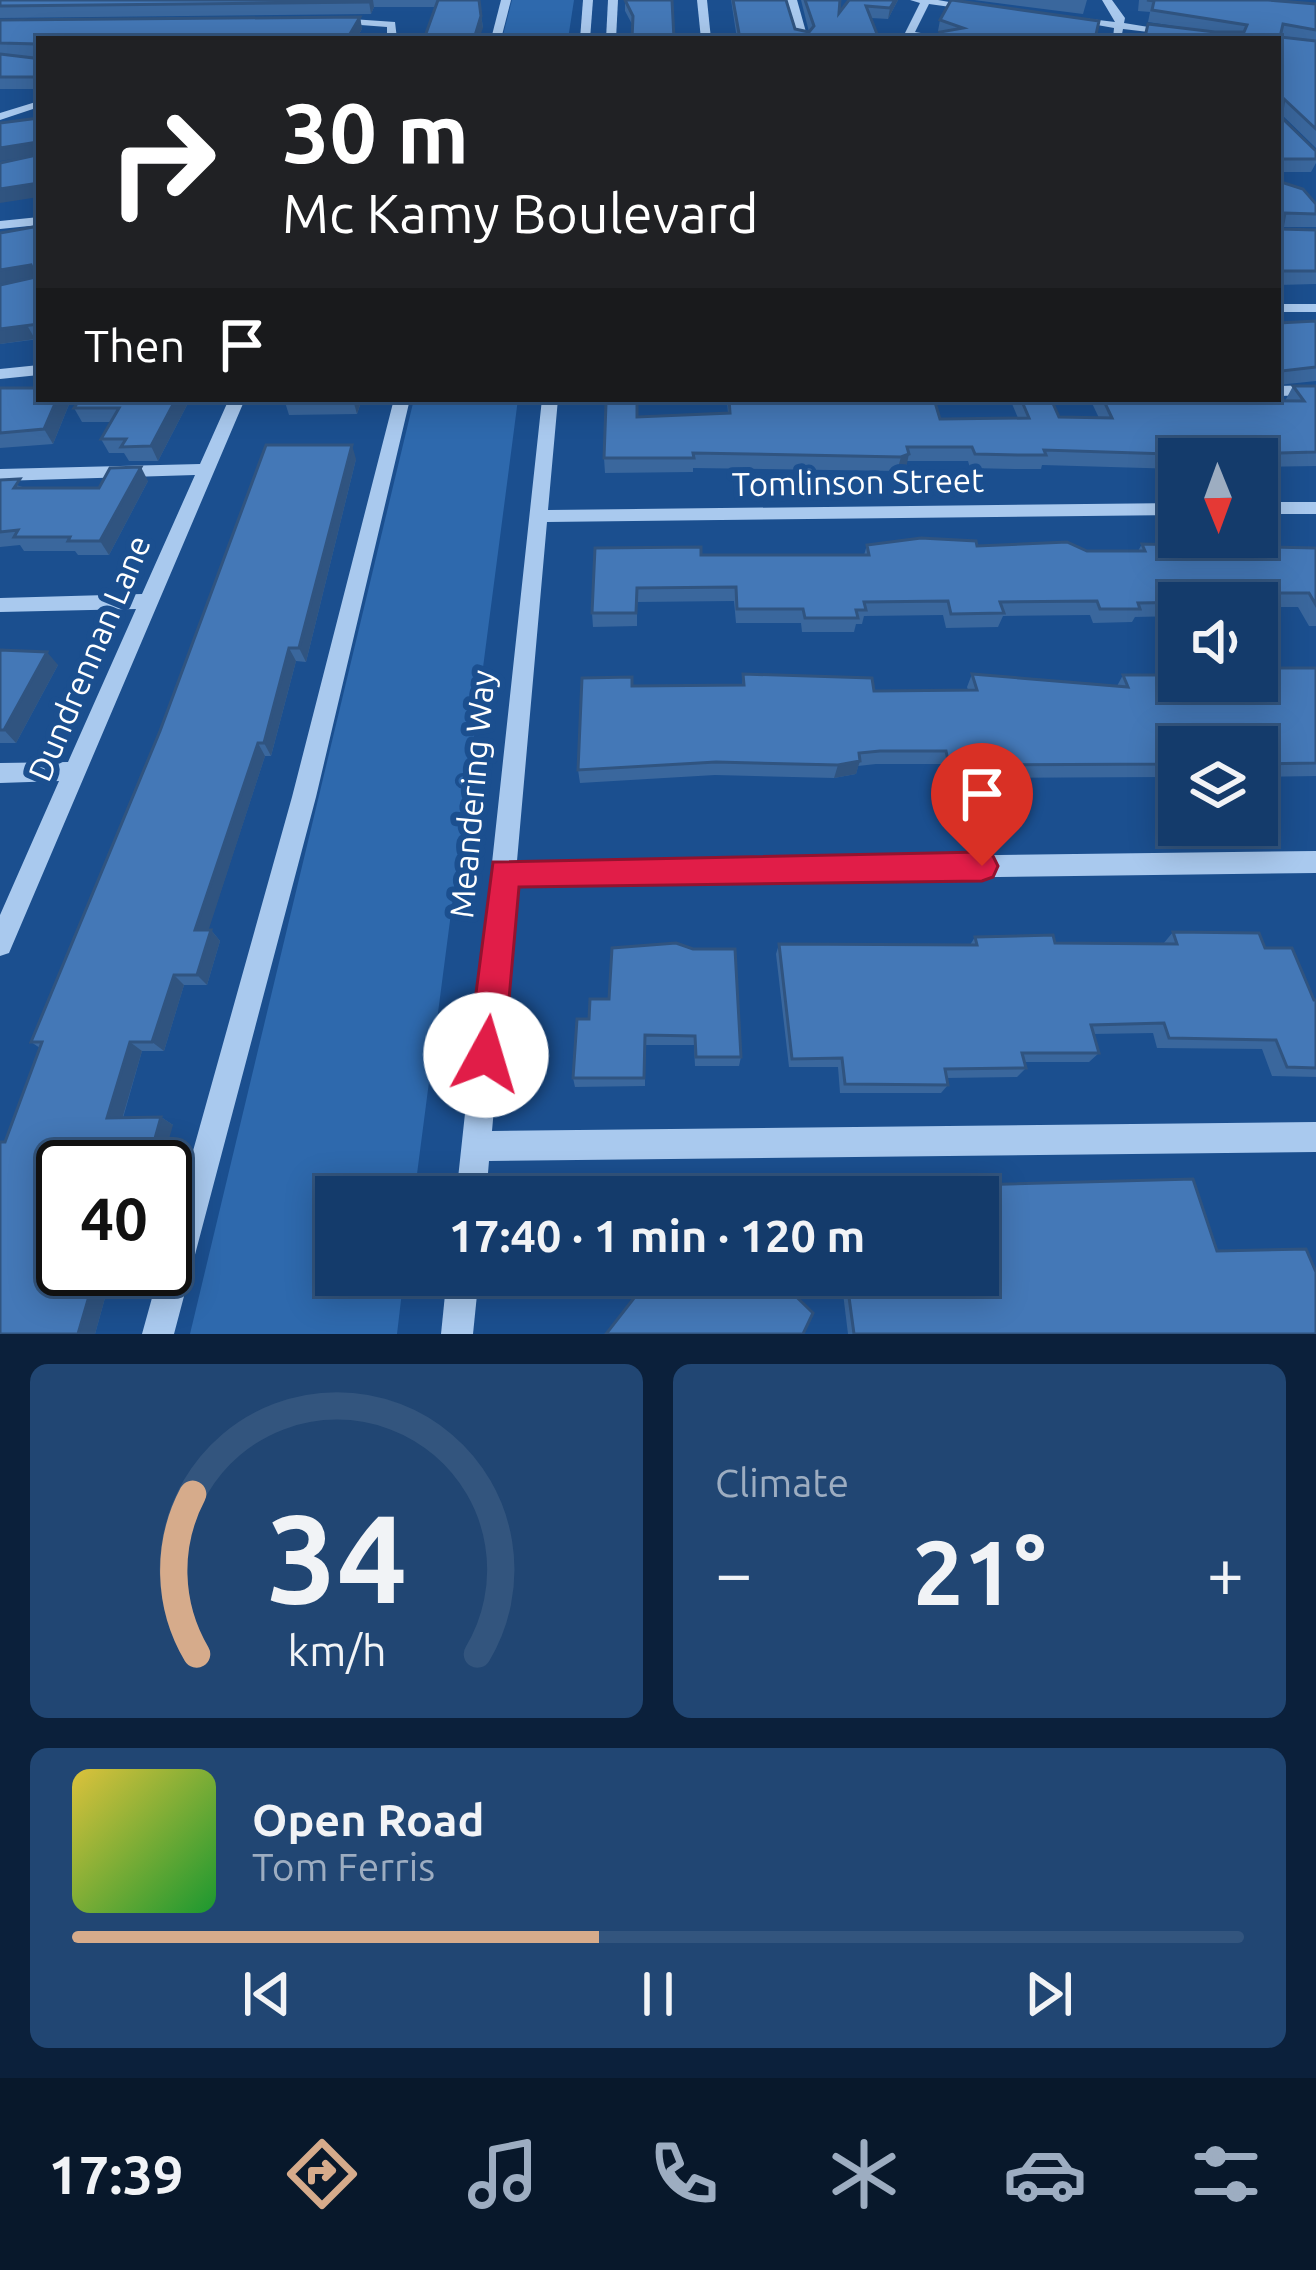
<!DOCTYPE html>
<meta charset="utf-8">
<style>
:root{--surface:#143b6b;--page:#214673;--text:#f1f3f6;--muted:#9dadc1;--line:#33557e;--accent:#d6ab8b}
body{margin:0;font-family:Ubuntu,sans-serif;background:var(--page);color:var(--text);height:100vh;display:flex;flex-direction:column;font-size:45px;white-space:nowrap}
*{box-sizing:border-box;margin:0}
p{font-size:39px;color:var(--muted)}
.icon{flex:none;width:66px;height:66px;fill:none;stroke:currentColor;stroke-width:2;stroke-linecap:round;stroke-linejoin:round}
.map{position:relative;height:1334px;overflow:hidden}
.panel{display:flex;flex-direction:column;gap:30px;padding:30px;background:#0b203b;flex:1}
.panel>*{flex:none}
.top-card{position:absolute;left:36px;top:36px;width:1245px;height:366px;border-radius:0px;box-shadow:0 6px 30px #0003,0 0 0 3px var(--line);background:#202124;color:#fff;overflow:hidden}
.needle{width:78px;rotate:179deg}
.controls{position:absolute;left:1158px;top:438px;display:grid;gap:24px}
.controls a{display:grid;place-items:center;width:120px;height:120px;border-radius:0px;background:var(--surface);box-shadow:0 6px 30px #0003,0 0 0 3px var(--line);font-size:60px}
.speed{position:absolute;left:36px;top:1140px;display:flex;gap:24px;font-size:60px;font-weight:700;text-align:center}
.speed>*{display:grid;place-content:center;width:156px;height:156px;border-radius:50%;background:var(--surface);box-shadow:0 6px 30px #0003,0 0 0 3px var(--line);line-height:1}
.speed .limit{border:6px solid #111;border-radius:18px;background:#fff;color:#111}
.pin{position:absolute;display:grid;place-items:center;width:102px;height:102px;color:#fff;margin:-123px -51px;border-radius:50% 50% 50% 0;rotate:-45deg;box-shadow:0 0 12px #0007}
.pin .icon{rotate:45deg}
.me{position:absolute;width:132px;margin:-66px;rotate:6deg;stroke-linejoin:round;filter:drop-shadow(0 0 9px #0008)}
.turn{display:flex;align-items:center;gap:42px;height:252px;padding:0 48px;font-size:54px}
.turn .icon{width:156px;height:156px;stroke-width:2.5}
.turn b{display:block;font-size:84px;line-height:102px}
.then{display:flex;align-items:center;height:114px;padding:0 48px;background:#0003;gap:24px;font-size:45px}
.big{font-size:90px;font-weight:700;line-height:1.1}
.panel .widget{flex:1;display:flex;flex-direction:column;justify-content:center;gap:18px;min-width:0;padding:0 42px;border-radius:18px;background:var(--page)}
.panel .dial{align-items:center;gap:0}
.dial svg{height:312px;overflow:visible;fill:none;stroke:var(--line);stroke-width:7;stroke-linecap:round;text-anchor:middle}
.dial text{fill:var(--text);stroke:none}
.song{display:flex;align-items:center;gap:36px}
.cover{width:144px;height:144px;border-radius:18px;background:linear-gradient(135deg,hsl(50 70% 55%),hsl(130 70% 35%))}
.played{height:12px;border-radius:6px;background:linear-gradient(90deg,var(--accent) 45%,var(--line) 45%)}
.keys{display:flex;justify-content:space-around;direction:ltr}
.heat{display:flex;justify-content:space-between;align-items:center;font-size:66px;direction:ltr}
.panel .tiles{flex:1;display:grid;gap:30px;grid-template-columns:1fr 1fr}
.widget:last-child{grid-column:span 2}
.trip{position:absolute;left:315px;top:1176px;width:684px;height:120px;border-radius:0px;background:var(--surface);box-shadow:0 6px 30px #0003,0 0 0 3px var(--line);font-weight:700;line-height:120px;text-align:center}
.menu{display:flex;height:192px;justify-content:space-around;align-items:center;background:#08182b;color:var(--muted)}
.menu .icon{width:84px;height:84px}
.menu .on{color:var(--accent)}
.menu b{font-size:54px;color:var(--text)}
.map>svg:first-child{display:block}
.green{fill:#2e69ad}
.lines{fill:none;stroke-linecap:round;stroke-linejoin:round}
.minor{fill:#a9c9ee;fill-rule:evenodd}
.wall{fill:#3a679d}
.shaded-wall{fill:#305480}
.building{fill:#4478b7;stroke:#305480;stroke-width:3}
.route{fill:#e11d48;stroke:#92132f;stroke-width:3}
.labels{text-anchor:middle;stroke-width:12;stroke-linejoin:round;paint-order:stroke}
.street-label{font-size:33px;fill:#fff;stroke:#1b4f8f}
</style>
<div class="map">
<svg width="1316" height="1334" viewBox="0 0 1316 1334">
<rect width="100%" height="100%" fill="#1b4f8f"/>
<g class="green">
<path d="M 512,0 L 574,0 L 568,39 L 502,39 Z"/>
<path d="M 414,399 L 518,399 L 414,1197 L 336,1197 L 336,1275 L 404,1275 L 397,1334 L 190,1334 Z"/>
</g>
<g class="lines">
<g class="minor">
<path d="M 501,0 L 511,0 L 501,39 L 491,39 Z"/>
<path d="M 583,0 L 593,0 L 590,39 L 580,39 Z"/>
<path d="M 608,0 L 618,0 L 616,39 L 606,39 Z"/>
<path d="M 697,0 L 707,0 L 711,39 L 701,39 Z"/>
<path d="M 787,0 L 797,0 L 808,39 L 798,39 Z"/>
<path d="M 910,0 L 938,0 L 977,7 L 972,10 L 929,4 L 915,32 L 956,39 L 902,39 L 920,3 Z"/>
<path d="M 1102,0 L 1112,0 L 1125,18 L 1124,23 L 1179,32 L 1174,35 L 1123,29 L 1121,39 L 1113,39 L 1114,28 L 1069,20 L 1074,17 L 1115,22 Z"/>
<path d="M 337,18 L 395,22 L 397,39 L 387,39 L 387,27 L 334,23 Z"/>
<path d="M 39,101 L 39,107 L 0,120 L 0,113 Z"/>
<path d="M 39,217 L 39,225 L 0,229 L 0,221 Z"/>
<rect x="1278" y="304" width="38" height="8"/>
<path d="M 39,365 L 39,375 L 0,379 L 0,369 Z"/>
<path d="M 1316,385 L 1316,395 L 1278,396 L 1278,386 Z"/>
<path d="M 229,399 L 245,399 L 9,953 L 0,956 L 0,915 L 59,781 L 0,783 L 0,763 L 68,762 L 136,609 L 0,612 L 0,598 L 142,594 L 195,475 L 0,481 L 0,469 L 200,464 Z"/>
<path d="M 394,399 L 410,399 L 316,797 L 174,1334 L 142,1334 L 160,1269 L 165,1269 L 165,1251 L 292,797 Z"/>
<path d="M 542,399 L 558,399 L 548,510 L 1179,503 L 1179,515 L 547,522 L 517,861 L 1316,851 L 1316,873 L 514,883 L 492,1131 L 1316,1122 L 1316,1152 L 489,1161 L 486,1197 L 456,1197 Z"/>
<rect x="1257" y="502" width="59" height="12"/>
<path d="M 447,1275 L 479,1275 L 473,1334 L 441,1334 Z"/>
</g>
</g>
<g class="wall">
<path d="M 0,0 L 479,0 L 483,28 L 436,7 L 374,7 L 371,14 L 0,18 Z"/>
<path d="M 625,0 L 674,39 L 633,26 L 625,11 Z"/>
<path d="M 731,0 L 786,0 L 795,29 L 809,32 L 801,0 L 840,0 L 839,13 L 898,0 L 888,19 L 871,18 L 879,39 L 737,39 Z"/>
<path d="M 974,0 L 1087,0 L 1083,14 Z"/>
<path d="M 1139,0 L 1268,0 L 1316,4 L 1316,148 L 1281,114 L 1281,117 L 1316,151 L 1316,163 L 1311,172 L 1278,172 L 1278,39 L 1144,39 L 1148,24 L 1214,32 L 1148,22 L 1150,12 L 1138,11 Z"/>
<path d="M 360,17 L 362,29 L 356,39 L 39,39 L 39,89 L 0,89 L 0,20 Z"/>
<path d="M 940,20 L 1095,39 L 939,39 L 940,32 L 938,31 Z"/>
<path d="M 1278,181 L 1316,204 L 1316,227 L 1282,227 L 1282,229 L 1316,230 L 1316,284 L 1278,285 Z"/>
<path d="M 39,226 L 39,339 L 0,344 Z"/>
<path d="M 1316,321 L 1316,381 L 1278,385 L 1278,323 Z"/>
<path d="M 1293,386 L 1316,386 L 1316,466 L 1257,467 L 1257,459 L 1179,459 L 1179,469 L 1042,465 L 1041,469 L 1014,469 L 970,468 L 968,461 L 907,461 L 906,468 L 897,471 L 693,468 L 693,472 L 605,473 L 604,458 L 637,417 L 728,413 L 727,399 L 934,399 L 940,419 L 1018,418 L 1010,399 L 1051,399 L 1059,417 L 1099,418 L 1090,399 L 1285,401 Z"/>
<path d="M 0,388 L 70,402 L 53,444 L 0,448 Z"/>
<path d="M 80,399 L 184,399 L 187,405 L 158,461 L 129,461 L 124,453 L 109,453 L 101,439 L 111,422 L 82,422 L 74,408 Z"/>
<path d="M 284,399 L 362,399 L 357,414 L 289,415 Z"/>
<path d="M 356,459 L 306,662 L 296,661 L 271,756 L 265,756 L 208,930 L 211,930 L 220,941 L 207,985 L 184,985 L 164,1051 L 142,1051 L 123,1118 L 161,1117 L 173,1125 L 63,1167 L 113,1269 L 95,1334 L 0,1334 L 40,1048 L 31,1042 Z"/>
<path d="M 0,480 L 26,488 L 99,488 L 148,481 L 109,555 L 78,555 L 75,551 L 24,551 L 20,545 L 0,547 Z"/>
<path d="M 1142,544 L 1316,548 L 1316,626 L 1309,626 L 1298,607 L 1257,607 L 1257,603 L 1179,603 L 1179,616 L 1135,617 L 1132,622 L 1093,623 L 1090,615 L 1003,616 L 998,627 L 946,628 L 943,615 L 864,616 L 862,624 L 856,624 L 854,632 L 802,632 L 801,623 L 736,623 L 734,601 L 637,602 L 637,626 L 593,627 L 592,613 L 701,555 L 864,555 L 867,545 L 977,546 L 1087,551 L 1138,551 Z"/>
<path d="M 0,650 L 58,665 L 16,743 L 0,743 Z"/>
<path d="M 1316,668 L 1316,776 L 1257,777 L 1257,747 L 1179,747 L 1179,771 L 1171,771 L 1166,777 L 944,778 L 941,764 L 876,764 L 858,766 L 856,774 L 834,778 L 715,775 L 580,783 L 578,770 L 632,686 L 742,685 L 743,674 L 874,691 L 968,690 L 967,687 L 972,674 L 1117,686 L 1123,675 L 1179,675 Z"/>
<path d="M 1173,932 L 1265,948 L 1316,1000 L 1316,1077 L 1272,1076 L 1262,1049 L 1157,1048 L 1153,1033 L 1093,1034 L 1099,1053 L 1089,1062 L 1024,1062 L 1026,1068 L 1017,1077 L 946,1078 L 948,1085 L 941,1093 L 840,1093 L 838,1067 L 789,1067 L 776,954 L 779,944 L 970,945 L 975,937 L 1055,943 L 1163,944 Z"/>
<path d="M 609,999 L 741,1057 L 739,1066 L 695,1066 L 694,1045 L 645,1045 L 645,1086 L 575,1087 L 573,1078 L 589,1019 Z"/>
<path d="M 936,1186 L 1217,1251 L 1316,1334 L 848,1334 L 841,1277 L 826,1297 L 824,1275 L 978,1275 L 978,1197 L 930,1197 L 929,1192 Z"/>
</g>
<g class="shaded-wall">
<path d="M 370,0 L 373,0 L 374,7 L 371,14 L 369,2 Z"/>
<path d="M 895,0 L 898,0 L 888,19 L 890,8 Z"/>
<path d="M 481,16 L 483,28 L 479,39 L 474,39 Z"/>
<path d="M 360,17 L 362,29 L 356,39 L 347,39 Z"/>
<path d="M 32,143 L 38,156 L 0,161 L 0,148 Z"/>
<path d="M 39,183 L 39,197 L 0,203 L 0,189 Z"/>
<path d="M 31,265 L 38,279 L 0,284 L 0,270 Z"/>
<path d="M 27,325 L 35,339 L 0,344 L 0,329 Z"/>
<path d="M 57,399 L 68,399 L 70,402 L 53,444 L 44,429 Z"/>
<path d="M 172,399 L 184,399 L 187,405 L 158,461 L 151,446 Z"/>
<path d="M 353,399 L 362,399 L 357,414 L 353,400 Z"/>
<path d="M 352,445 L 356,459 L 306,662 L 299,648 Z"/>
<path d="M 909,454 L 906,468 L 897,471 L 901,457 Z"/>
<path d="M 141,467 L 148,481 L 109,555 L 100,541 Z"/>
<path d="M 289,648 L 296,661 L 271,756 L 264,743 Z"/>
<path d="M 47,652 L 58,665 L 16,743 L 4,730 Z"/>
<path d="M 258,743 L 265,756 L 205,941 L 195,930 Z"/>
<path d="M 860,761 L 856,774 L 834,778 L 838,765 Z"/>
<path d="M 211,930 L 220,941 L 207,985 L 197,975 Z"/>
<path d="M 174,975 L 184,985 L 164,1051 L 152,1042 Z"/>
<path d="M 130,1042 L 142,1051 L 120,1126 L 107,1118 Z"/>
<path d="M 161,1117 L 173,1125 L 161,1167 L 147,1167 Z"/>
<path d="M 97,1269 L 113,1269 L 95,1334 L 78,1334 Z"/>
</g>
<g class="building">
<path d="M 0,0 L 370,0 L 369,2 L 0,6 Z"/>
<path d="M 438,0 L 479,0 L 481,16 L 474,39 L 424,39 Z"/>
<path d="M 625,0 L 672,0 L 674,39 L 632,39 L 633,16 Z"/>
<path d="M 733,0 L 786,0 L 795,29 L 809,32 L 814,26 L 805,0 L 840,0 L 839,13 L 849,0 L 895,0 L 890,8 L 866,6 L 879,39 L 740,39 Z"/>
<path d="M 951,0 L 952,0 L 1099,21 L 1095,39 L 944,39 L 940,32 L 963,28 L 940,20 Z"/>
<path d="M 1147,0 L 1268,0 L 1316,4 L 1316,30 L 1283,24 L 1280,37 L 1316,41 L 1316,129 L 1284,99 L 1281,117 L 1316,151 L 1316,159 L 1278,159 L 1278,39 L 1147,39 L 1145,37 L 1148,24 L 1215,32 L 1244,32 L 1247,25 L 1152,10 L 1154,1 Z"/>
<path d="M 360,17 L 347,39 L 39,39 L 39,77 L 0,77 L 0,54 L 34,58 L 37,44 L 0,43 L 0,20 Z"/>
<path d="M 39,118 L 39,183 L 0,189 L 0,163 L 37,155 L 32,143 L 0,148 L 0,123 Z"/>
<path d="M 1278,181 L 1303,189 L 1316,204 L 1316,214 L 1285,213 L 1282,229 L 1316,230 L 1316,271 L 1278,271 Z"/>
<path d="M 39,226 L 39,324 L 0,329 L 0,285 L 36,277 L 31,265 L 0,270 L 0,233 Z"/>
<path d="M 1316,321 L 1316,367 L 1282,371 L 1278,366 L 1278,323 Z"/>
<path d="M 1293,386 L 1316,386 L 1316,452 L 1201,455 L 1044,450 L 1046,455 L 1019,455 L 975,454 L 972,447 L 907,447 L 909,454 L 901,457 L 693,453 L 694,458 L 604,458 L 606,403 L 637,403 L 637,417 L 730,413 L 729,399 L 934,399 L 940,419 L 1029,418 L 1021,399 L 1051,399 L 1059,417 L 1112,418 L 1103,399 L 1304,401 Z"/>
<path d="M 0,388 L 39,388 L 39,399 L 57,399 L 44,429 L 0,433 Z"/>
<path d="M 80,399 L 176,399 L 151,446 L 121,447 L 126,439 L 101,439 L 119,408 L 74,408 Z"/>
<path d="M 266,445 L 352,445 L 299,648 L 289,648 L 264,743 L 258,743 L 195,930 L 211,930 L 197,975 L 174,975 L 152,1042 L 130,1042 L 107,1118 L 161,1117 L 147,1167 L 63,1167 L 63,1269 L 97,1269 L 78,1334 L 0,1334 L 0,1142 L 5,1142 L 42,1042 L 31,1042 L 160,731 Z"/>
<path d="M 141,467 L 100,541 L 68,541 L 70,537 L 14,537 L 18,530 L 0,532 L 0,480 L 20,479 L 14,488 L 99,488 L 110,468 Z"/>
<path d="M 921,538 L 976,541 L 977,546 L 1067,542 L 1087,551 L 1145,551 L 1142,544 L 1316,548 L 1316,605 L 1309,593 L 1196,593 L 1200,602 L 1138,603 L 1140,609 L 1100,609 L 1097,601 L 1000,602 L 1004,613 L 951,614 L 948,601 L 864,602 L 866,610 L 856,610 L 858,618 L 805,618 L 803,609 L 737,609 L 736,587 L 637,588 L 636,613 L 592,613 L 595,548 L 701,547 L 701,555 L 869,555 L 867,545 Z"/>
<path d="M 0,650 L 47,652 L 4,730 L 0,730 Z"/>
<path d="M 1257,668 L 1316,668 L 1316,763 L 1257,764 L 1257,747 L 1179,747 L 1179,758 L 1173,758 L 1176,764 L 949,765 L 946,751 L 880,751 L 859,753 L 860,761 L 838,765 L 716,762 L 578,770 L 582,678 L 632,677 L 632,686 L 744,685 L 743,674 L 872,678 L 874,691 L 977,690 L 972,674 L 1128,687 L 1123,675 L 1179,675 L 1179,681 L 1257,681 Z"/>
<path d="M 1173,932 L 1259,933 L 1265,948 L 1292,948 L 1314,1000 L 1316,1000 L 1316,1068 L 1287,1067 L 1276,1040 L 1169,1038 L 1164,1023 L 1091,1025 L 1099,1053 L 1022,1053 L 1026,1068 L 945,1069 L 948,1085 L 845,1084 L 842,1058 L 792,1059 L 779,944 L 977,945 L 975,937 L 1053,935 L 1055,943 L 1177,944 Z"/>
<path d="M 676,943 L 693,949 L 735,949 L 741,1057 L 696,1057 L 695,1036 L 645,1035 L 644,1078 L 573,1078 L 577,1019 L 589,1019 L 590,999 L 609,999 L 612,948 Z"/>
<path d="M 1193,1179 L 1217,1251 L 1306,1249 L 1316,1272 L 1316,1334 L 854,1334 L 846,1275 L 978,1275 L 978,1197 L 938,1197 L 936,1186 Z"/>
<path d="M 704,1184 L 717,1197 L 694,1197 Z"/>
<path d="M 870,1189 L 872,1197 L 809,1197 L 809,1190 Z"/>
<path d="M 652,1275 L 774,1275 L 813,1313 L 803,1334 L 606,1334 Z"/>
<path d="M 829,1275 L 842,1275 L 831,1293 Z"/>
</g>
<path class="route" d="M 982,852 L 993,856 L 998,866 L 993,877 L 982,881 L 519,887 L 504,1055 L 499,1068 L 486,1073 L 473,1068 L 468,1055 L 493,862 Z"/>
<g class="labels">
<g class="street-label">
<text transform="translate(858 482) rotate(-1)" y="12">Tomlinson Street</text>
<text transform="translate(89 658) rotate(-67)" y="12">Dundrennan Lane</text>
<text transform="translate(472 794) rotate(-85)" y="12">Meandering Way</text>
</g>
</g>
</svg>
<div class="controls">
<a><svg class="needle" viewBox="-14 -14 28 28"><path d="M0-13l5 13h-10z" fill="#e53935"/><path d="M0 13l5-13h-10z" fill="#9dadc1"/></svg></a>
<a><svg class="icon" aria-label="sound" viewBox="0 0 24 24"><path d="M4 9h4l5-4v14l-5-4H4zM17 9q2 3 0 6"/></svg></a>
<a><svg class="icon" aria-label="layers" viewBox="0 0 24 24"><path d="M12 4l9 5-9 5-9-5zM3 14l9 5 9-5"/></svg></a>
</div>
<div class="speed"><div class="limit">40</div></div>
<div class="pin" style="left:982px;top:866px;background:#d93025"><svg class="icon" aria-label="arrive" viewBox="0 0 24 24"><path d="M6 21V4h12l-3 4 3 4H6"/></svg></div>
<svg class="me" style="left:486px;top:1055px" viewBox="-20 -20 40 40"><circle r="19" fill="#fff"/><path d="M0-13L10 11 0 6-10 11z" fill="#e11d48"/></svg>
<div class="trip">17:40 · 1 min · 120 m</div>
<div class="top-card">
<div class="turn"><svg class="icon" aria-label="right" viewBox="0 0 24 24"><path d="M7 20v-9h11M14 6l5 5-5 5"/></svg><div><b>30 m</b>Mc Kamy Boulevard</div></div>
<div class="then">Then<svg class="icon" aria-label="arrive" viewBox="0 0 24 24"><path d="M6 21V4h12l-3 4 3 4H6"/></svg></div>
</div>
</div>
<section class="panel">
<div class="tiles">
<div class="widget dial"><svg viewBox="0 0 100 80">
<path d="M14 69A42 42 0 1 1 86 69"/>
<path d="M14 69A42 42 0 0 1 13 28" stroke="#d6ab8b"/>
<text x="50" y="56" font-size="32" font-weight="700">34</text>
<text x="50" y="72" font-size="11">km/h</text>
</svg></div>
<div class="widget"><p>Climate</p>
<div class="heat"><a>−</a><b class="big">21°</b><a>+</a></div>
</div>
<div class="widget">
<div class="song"><i class="cover"></i><div><b>Open Road</b><p>Tom Ferris</p></div></div>
<div class="played"></div>
<div class="keys"><svg class="icon" aria-label="previous" viewBox="0 0 24 24"><path d="M18 5L8 12l10 7zM5 5v14"/></svg><svg class="icon" aria-label="pause" viewBox="0 0 24 24"><path d="M8 5v14M16 5v14"/></svg><svg class="icon" aria-label="next" viewBox="0 0 24 24"><path d="M6 5l10 7-10 7zM19 5v14"/></svg></div>
</div>
</div>
</section>
<nav class="menu">
<b>17:39</b>
<svg class="icon on" aria-label="directions" viewBox="0 0 24 24"><path d="M12 3l9 9-9 9-9-9zM9 14v-3h6M13 9l2 2-2 2"/></svg>
<svg class="icon" aria-label="music" viewBox="0 0 24 24"><path d="M9 18V5l10-2v13"/><circle cx="6" cy="18" r="3"/><circle cx="16" cy="16" r="3"/></svg>
<svg class="icon" aria-label="phone" viewBox="0 0 24 24"><path d="M5 4h4l2 5-3 2q2 4 5 5l2-3 5 2v4C11 20 4 13 5 4z"/></svg>
<svg class="icon" aria-label="climate" viewBox="0 0 24 24"><path d="M12 3v18M4 7l16 10M4 17L20 7"/></svg>
<svg class="icon" aria-label="car" viewBox="0 0 24 24"><path d="M5 17H2v-5l4-1 3-4h7l3 4 3 1v5h-3M9 17h6M6 11h13"/><circle cx="7" cy="17" r="2"/><circle cx="17" cy="17" r="2"/></svg>
<svg class="icon" aria-label="filters" viewBox="0 0 24 24"><path d="M4 7h16M4 17h16"/><circle cx="9" cy="7" r="2"/><circle cx="15" cy="17" r="2"/></svg>
</nav>
